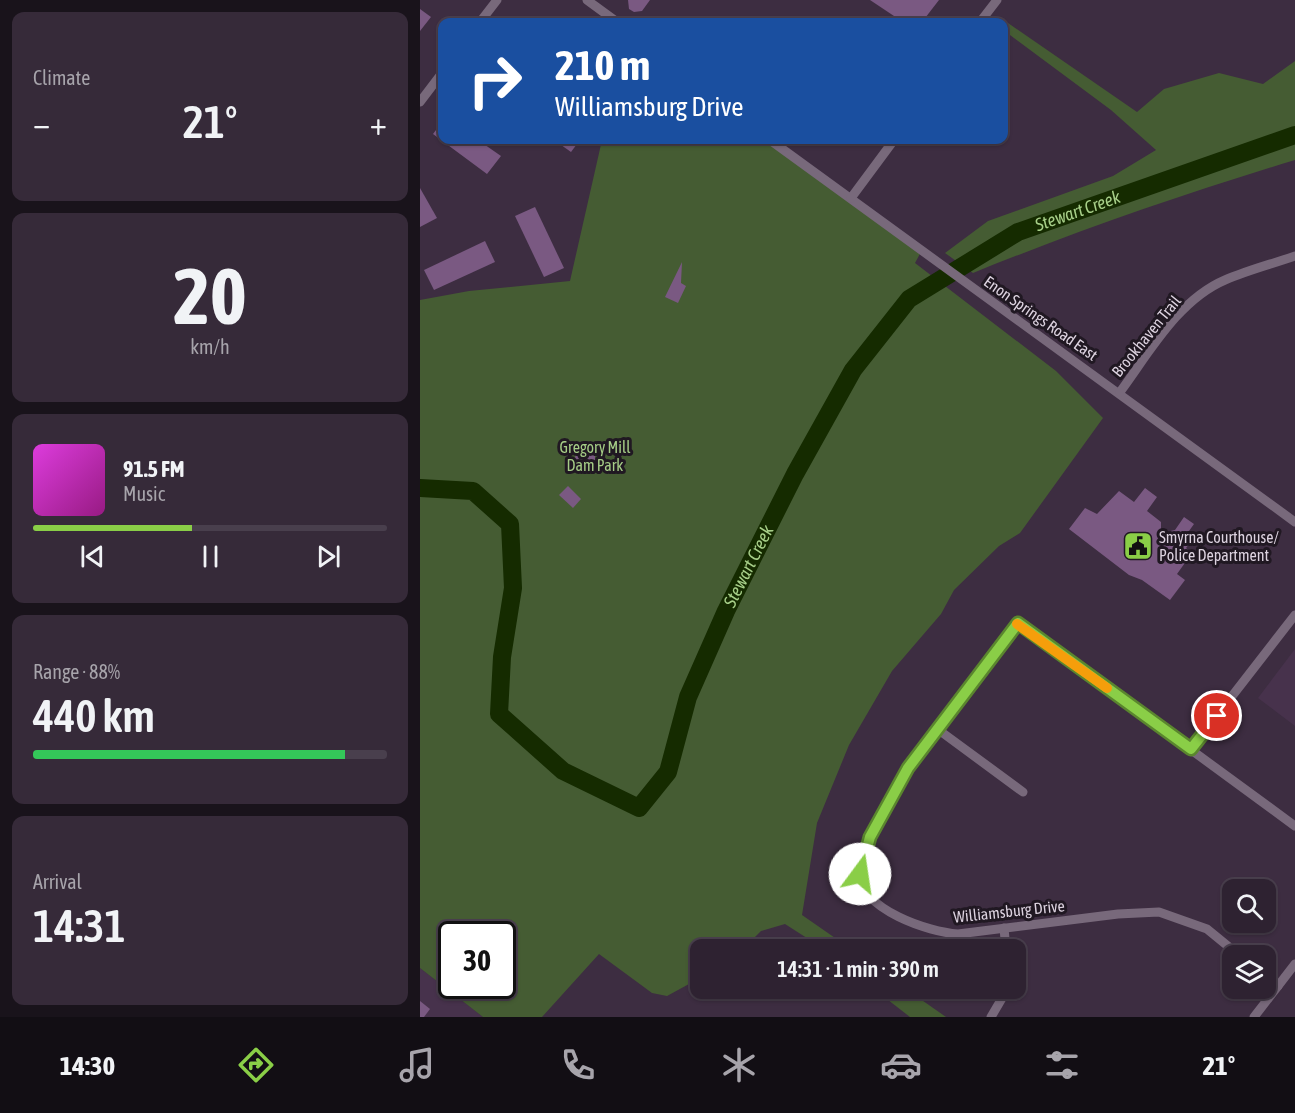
<!DOCTYPE html>
<meta charset="utf-8">
<style>
:root{--surface:#2e2231;--page:#362a39;--text:#f1f3f6;--muted:#a7a4ab;--line:#493f4d;--accent:#8ace47}
body{margin:0;font-family:"Asap Condensed",sans-serif;background:var(--page);color:var(--text);height:100vh;display:flex;flex-direction:column;font-size:22px;white-space:nowrap}
*{box-sizing:border-box;margin:0}
p{font-size:20px;color:var(--muted)}
.icon{flex:none;width:33px;height:33px;fill:none;stroke:currentColor;stroke-width:2;stroke-linecap:round;stroke-linejoin:round}
.map{position:relative;flex:1;overflow:hidden}
.side{display:flex;flex-direction:column;gap:12px;padding:12px;background:#19131b;width:420px}
.side>*{flex:none}
.top-card{position:absolute;left:18px;top:18px;width:570px;height:126px;border-radius:12px;box-shadow:0 2px 4px #0004,0 0 0 2px var(--line);background:#1a4fa0;color:#fff;overflow:hidden}
.buttons{position:absolute;left:802px;top:879px;display:grid;gap:12px}
.buttons a{display:grid;place-items:center;width:54px;height:54px;border-radius:12px;background:var(--surface);box-shadow:0 2px 4px #0004,0 0 0 2px var(--line);font-size:30px}
.speed{position:absolute;left:18px;top:921px;display:flex;gap:12px;font-size:30px;font-weight:700;text-align:center}
.speed>*{display:grid;place-content:center;width:78px;height:78px;border-radius:50%;background:var(--surface);box-shadow:0 2px 4px #0004,0 0 0 2px var(--line);line-height:1}
.speed .limit{border:3px solid #111;border-radius:9px;background:#fff;color:#111}
.pin{position:absolute;display:grid;place-items:center;width:51px;height:51px;color:#fff;margin:-26px;border:3px solid #fff;border-radius:50%;box-shadow:0 2px 6px #0007}
.me{position:absolute;width:66px;margin:-33px;rotate:14deg;stroke-linejoin:round;filter:drop-shadow(0 0 4px #0008)}
.turn{display:flex;align-items:center;gap:21px;height:126px;padding:0 18px;font-size:27px}
.turn .icon{width:78px;height:78px;stroke-width:2.5}
.turn b{display:block;font-size:42px;line-height:51px}
.big{font-size:45px;font-weight:600;line-height:1.1}
.side .widget{flex:1;display:flex;flex-direction:column;justify-content:center;gap:9px;min-width:0;padding:0 21px;border-radius:12px;background:var(--page)}
.side .dial{align-items:center;gap:0}
.dial b{font-size:78px;line-height:1}
.song{display:flex;align-items:center;gap:18px}
.cover{width:72px;height:72px;border-radius:9px;background:linear-gradient(135deg,hsl(300 70% 55%),hsl(310 70% 35%))}
.played{height:6px;border-radius:3px;background:linear-gradient(90deg,var(--accent) 45%,var(--line) 45%)}
.keys{display:flex;justify-content:space-around;direction:ltr}
.heat{display:flex;justify-content:space-between;align-items:center;font-size:33px;direction:ltr}
.charge{height:9px;border-radius:4px;background:linear-gradient(90deg,#34c759 88%,var(--line) 0)}
.trip{position:absolute;left:270px;top:939px;width:336px;height:60px;border-radius:12px;background:var(--surface);box-shadow:0 2px 4px #0004,0 0 0 2px var(--line);font-weight:600;line-height:60px;text-align:center}
.dock{display:flex;height:96px;justify-content:space-around;align-items:center;background:#120e14;color:var(--muted)}
.dock .icon{width:42px;height:42px}
.dock .active{color:var(--accent)}
.dock b{font-size:27px;color:var(--text)}
main{display:flex;flex:1;min-height:0}
.map>svg:first-child{display:block}
.built{fill:#47324c}
.green{fill:#455c33;fill-rule:evenodd}
.lines{fill:none;stroke-linecap:round;stroke-linejoin:round}
.river{stroke:#152b00;stroke-width:18}
.building{fill:#7a5982}
.minor{stroke:#78697b;stroke-width:9}
.route-casing{stroke:#5a862e;stroke-width:15}
.route{stroke:#8ace47;stroke-width:10}
.slow{stroke:#f59e0b;stroke-width:10}
.labels{text-anchor:middle;stroke-width:6;stroke-linejoin:round;paint-order:stroke}
.street-label{font-size:16px;fill:#ddd3e0;stroke:#201822}
.park-label{font-size:16px;fill:#a6ce87;stroke:#201822}
.poi-label{font-size:16px;fill:#ddd3e0;stroke:#201822;text-anchor:start}
.water-label{font-size:18px;font-style:italic;fill:#a7cf88;stroke:#201822}
</style>
<main>
<section class="side">
<div class="widget"><p>Climate</p>
<div class="heat"><a>−</a><b class="big">21°</b><a>+</a></div>
</div>
<div class="widget dial"><b>20</b><p>km/h</p></div>
<div class="widget">
<div class="song"><i class="cover"></i><div><b>91.5 FM</b><p>Music</p></div></div>
<div class="played"></div>
<div class="keys"><svg class="icon" aria-label="previous" viewBox="0 0 24 24"><path d="M18 5L8 12l10 7zM5 5v14"/></svg><svg class="icon" aria-label="pause" viewBox="0 0 24 24"><path d="M8 5v14M16 5v14"/></svg><svg class="icon" aria-label="next" viewBox="0 0 24 24"><path d="M6 5l10 7-10 7zM19 5v14"/></svg></div>
</div>
<div class="widget"><p>Range · 88%</p><b class="big">440 km</b><div class="charge"></div></div>
<div class="widget"><p>Arrival</p><b class="big">14:31</b></div>
</section>
<div class="map">
<svg width="875" height="1017" viewBox="0 0 875 1017">
<rect width="100%" height="100%" fill="#3d2d41"/>
<g class="built">
<path d="M 875,649 L 875,726 L 838,698 Z"/>
<path d="M 0,968 L 63,1017 L 0,1017 Z"/>
</g>
<g class="green">
<path d="M 588,23 L 717,112 L 744,89 L 799,73 L 843,84 L 875,61 L 875,160 C 766,193 659,230 553,273 L 525,253 L 568,221 L 693,176 L 736,150 L 691,110 L 586,32 Z"/>
<path d="M 182,140 L 350,140 L 502,250 L 495,263 L 636,371 L 683,418 L 600,533 L 579,546 L 534,590 L 521,614 L 472,671 L 429,745 L 397,823 L 382,915 L 431,949 L 404,949 L 365,924 L 341,931 L 323,949 L 280,950 L 280,978 L 247,996 L 232,993 L 179,954 L 122,1017 L 63,1017 L 0,968 L 0,300 L 49,291 L 150,281 ZM 32,934 L 82,934 L 82,986 L 32,986 Z"/>
<path d="M 454,989 L 486,989 L 526,1017 L 490,1017 Z"/>
</g>
<g class="lines">
<path class="river" id="s1" d="M 0,488 L 53,491 L 90,524 L 93,588 L 82,657 L 79,714 L 143,771 L 219,808 L 248,772 L 268,697 L 306,611 L 375,474 L 433,370 L 489,299 L 598,232 L 875,135"/>
</g>
<g class="building">
<path d="M 208,0 L 230,0 L 222,11 L 214,12 L 209,9 Z"/>
<path d="M 450,0 L 519,0 L 502,22 L 483,22 Z"/>
<path d="M 0,9 L 11,17 L 0,31 Z"/>
<path d="M 22,122 L 22,140 L 58,140 L 81,156 L 67,174 L 13,134 Z"/>
<path d="M 134,140 L 160,140 L 151,152 Z"/>
<path d="M 0,188 L 17,218 L 0,227 Z"/>
<path d="M 115,207 L 144,268 L 124,277 L 95,216 Z"/>
<path d="M 65,241 L 75,262 L 14,290 L 4,270 Z"/>
<path d="M 262,262 L 261,283 L 266,286 L 258,303 L 245,297 Z"/>
<path d="M 166,444 L 175,450 L 175,461 L 165,466 L 155,460 L 156,448 Z"/>
<path d="M 148,486 L 161,499 L 153,508 L 139,495 Z"/>
<path d="M 725,488 L 737,497 L 727,511 L 741,522 L 741,533 L 755,530 L 764,517 L 774,524 L 764,538 L 770,543 L 766,548 L 772,553 L 757,574 L 765,580 L 750,600 L 722,580 L 709,575 L 649,529 L 665,508 L 677,514 L 699,491 L 714,502 Z"/>
<path d="M 0,1001 L 10,1009 L 4,1017 L 0,1017 Z"/>
</g>
<g class="lines">
<g class="minor">
<path d="M 167,0 L 197,22"/>
<path d="M 60,22 L 77,0"/>
<path d="M 560,22 L 577,0"/>
<path d="M 0,102 L 22,73"/>
<path d="M 350,140 L 875,522"/>
<path d="M 431,198 L 474,140"/>
<path d="M 700,392 C 729,353 758,300 805,280 C 828,270 852,264 875,256"/>
<path d="M 516,728 L 603,792"/>
<path d="M 771,749 L 875,615"/>
<path d="M 584,928 L 586,950"/>
<path d="M 820,956 L 787,929 L 739,912 L 698,914 L 538,934 C 509,932 441,910 440,874 C 440,852 453,832 463,814 C 500,745 550,685 598,623 L 875,826"/>
<path d="M 846,976 L 858,986"/>
<path d="M 571,1017 L 588,988"/>
<path d="M 834,1017 L 875,964"/>
</g>
</g>
<g class="lines">
<g class="route-casing">
<path id="route" d="M 440,874 L 450,837 L 488,768 L 598,623 L 771,749 L 797,716"/>
</g>
<use href="#route" class="route"/>
<path class="slow" d="M 597,624 L 687,688"/>
</g>
<defs>
<g id="civic-square" transform="scale(1.5)"><rect x="-9" y="-9" width="18" height="18" rx="4" fill="#8ace47" stroke="#201822"/><path d="M-.6-6.5H3V-4.5H.6V-3L4-1V1h2V6H-6V1h2V-1L-.6-3ZM-1.2 2.5V6h2.4V2.5Z" fill="#111"/></g>
</defs>
<g fill-rule="evenodd">
<use href="#civic-square" x="718" y="546"/>
</g>
<g class="labels">
<g class="street-label">
<text transform="translate(621 318) rotate(35)" y="6">Enon Springs Road East</text>
<text transform="translate(726 336) rotate(-51)" y="6">Brookhaven Trail</text>
<text transform="translate(589 911) rotate(-6)" y="6">Williamsburg Drive</text>
</g>
<g class="park-label">
<text x="175" y="453">Gregory Mill<tspan x="175" dy="18">Dam Park</tspan></text>
</g>
<g class="poi-label">
<text x="739" y="543">Smyrna Courthouse/<tspan x="739" dy="18">Police Department</tspan></text>
</g>
<g class="water-label">
<text dy="6" stroke="none"><textPath href="#s1" startOffset="1236">Stewart Creek</textPath></text>
<text dy="6" stroke="none"><textPath href="#s1" startOffset="732">Stewart Creek</textPath></text>
</g>
</g>
</svg>
<div class="buttons">
<a><svg class="icon" aria-label="search" viewBox="0 0 24 24"><circle cx="10" cy="10" r="6"/><path d="M15 15l6 6"/></svg></a>
<a><svg class="icon" aria-label="layers" viewBox="0 0 24 24"><path d="M12 4l9 5-9 5-9-5zM3 14l9 5 9-5"/></svg></a>
</div>
<div class="speed"><div class="limit">30</div></div>
<div class="pin" style="left:797px;top:716px;background:#d93025"><svg class="icon" aria-label="arrive" viewBox="0 0 24 24"><path d="M6 21V4h12l-3 4 3 4H6"/></svg></div>
<svg class="me" style="left:440px;top:874px" viewBox="-20 -20 40 40"><circle r="19" fill="#fff"/><path d="M0-13L10 11 0 6-10 11z" fill="#8ace47"/></svg>
<div class="trip">14:31 · 1 min · 390 m</div>
<div class="top-card">
<div class="turn"><svg class="icon" aria-label="right" viewBox="0 0 24 24"><path d="M7 20v-9h11M14 6l5 5-5 5"/></svg><div><b>210 m</b>Williamsburg Drive</div></div>
</div>
</div>
</main>
<nav class="dock">
<b>14:30</b>
<svg class="icon active" aria-label="directions" viewBox="0 0 24 24"><path d="M12 3l9 9-9 9-9-9zM9 14v-3h6M13 9l2 2-2 2"/></svg>
<svg class="icon" aria-label="music" viewBox="0 0 24 24"><path d="M9 18V5l10-2v13"/><circle cx="6" cy="18" r="3"/><circle cx="16" cy="16" r="3"/></svg>
<svg class="icon" aria-label="phone" viewBox="0 0 24 24"><path d="M5 4h4l2 5-3 2q2 4 5 5l2-3 5 2v4C11 20 4 13 5 4z"/></svg>
<svg class="icon" aria-label="climate" viewBox="0 0 24 24"><path d="M12 3v18M4 7l16 10M4 17L20 7"/></svg>
<svg class="icon" aria-label="car" viewBox="0 0 24 24"><path d="M5 17H2v-5l4-1 3-4h7l3 4 3 1v5h-3M9 17h6M6 11h13"/><circle cx="7" cy="17" r="2"/><circle cx="17" cy="17" r="2"/></svg>
<svg class="icon" aria-label="filters" viewBox="0 0 24 24"><path d="M4 7h16M4 17h16"/><circle cx="9" cy="7" r="2"/><circle cx="15" cy="17" r="2"/></svg>
<b>21°</b>
</nav>
